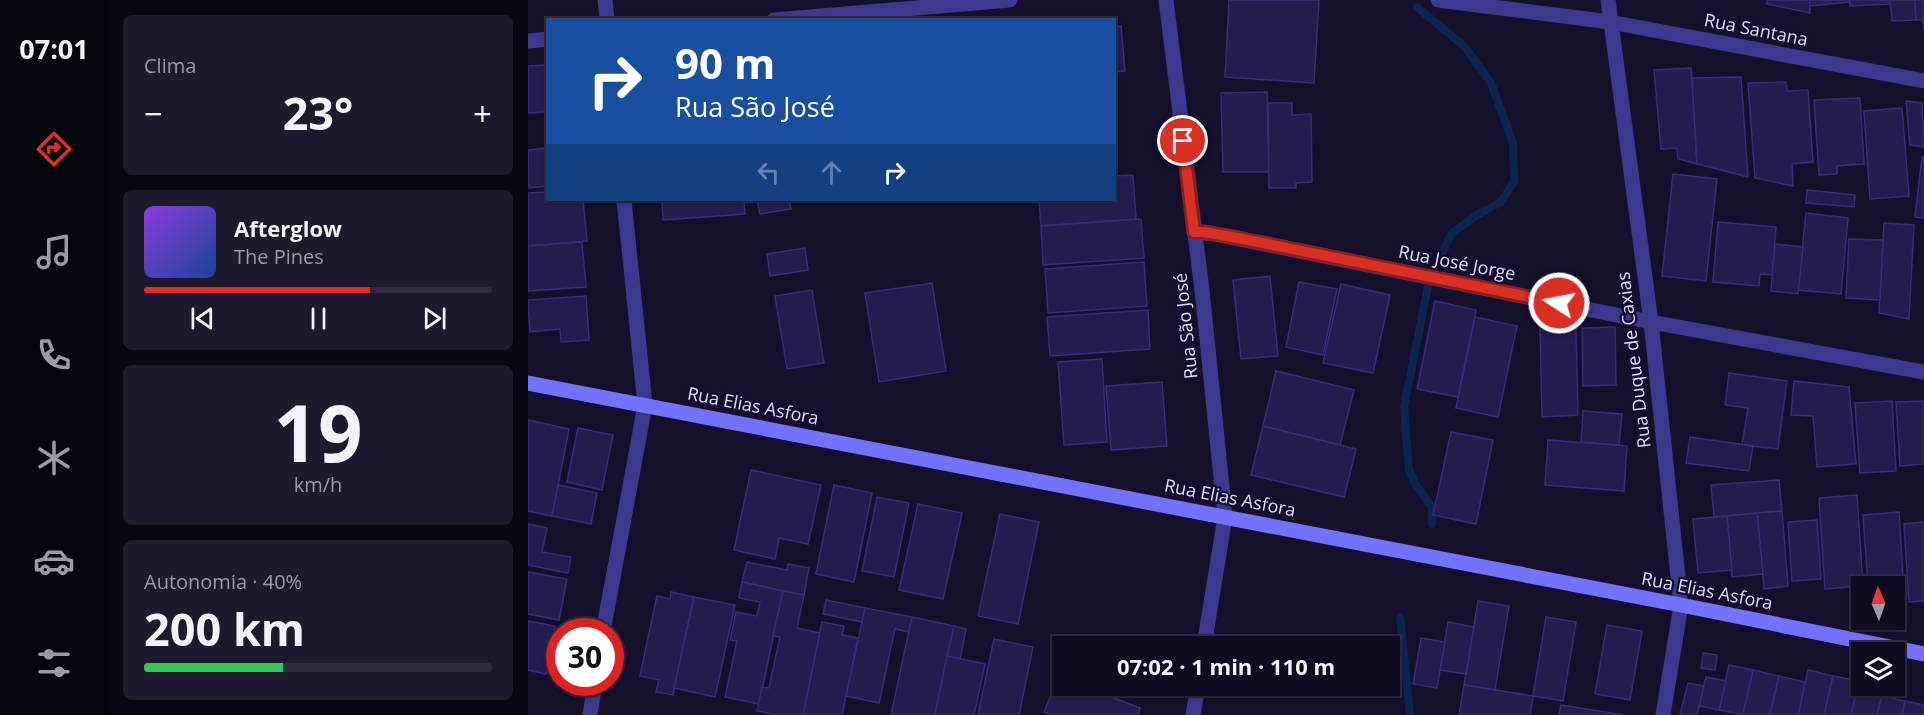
<!DOCTYPE html>
<html lang="pt">
<meta charset="utf-8">
<style>
:root{--surface:#0f0c21;--page:#1d1a2e;--text:#f1f3f6;--muted:#9b9ba5;--line:#2f2c3f;--accent:#d93025}
body{margin:0;font-family:"Open Sans",sans-serif;background:var(--page);color:var(--text);height:100vh;display:flex;flex-direction:column;font-size:22px;white-space:nowrap}
*{box-sizing:border-box;margin:0}
p{font-size:20px;color:var(--muted)}
.icon{flex:none;width:33px;height:33px;fill:none;stroke:currentColor;stroke-width:2;stroke-linecap:round;stroke-linejoin:round}
.map{position:relative;flex:1;overflow:hidden}
.details{display:flex;flex-direction:column;gap:15px;padding:15px;background:#080712;width:420px}
.details>*{flex:none}
.hud{position:absolute;left:18px;top:18px;width:570px;height:183px;border-radius:0px;box-shadow:0 2px 4px #0004,0 0 0 2px var(--line);background:#1a4fa0;color:#fff;overflow:hidden}
.needle{width:39px;rotate:358deg}
.fabs{position:absolute;left:1323px;top:576px;display:grid;gap:12px}
.fabs a{display:grid;place-items:center;width:54px;height:54px;border-radius:0px;background:var(--surface);box-shadow:0 2px 4px #0004,0 0 0 2px var(--line);font-size:30px}
.speed{position:absolute;left:18px;top:618px;display:flex;gap:12px;font-size:30px;font-weight:700;text-align:center}
.speed>*{display:grid;place-content:center;width:78px;height:78px;border-radius:50%;background:var(--surface);box-shadow:0 2px 4px #0004,0 0 0 2px var(--line);line-height:1}
.speed .limit{border:9px solid #d22;background:#fff;color:#111}
.pin{position:absolute;display:grid;place-items:center;width:51px;height:51px;color:#fff;margin:-26px;border:3px solid #fff;border-radius:50%;box-shadow:0 2px 6px #0007}
.me{position:absolute;width:66px;margin:-33px;rotate:281deg;stroke-linejoin:round;filter:drop-shadow(0 0 4px #0008)}
.turn{display:flex;align-items:center;gap:21px;height:126px;padding:0 30px;font-size:27px}
.turn .icon{width:78px;height:78px;stroke-width:2.5}
.turn b{display:block;font-size:42px;line-height:51px}
.lanes{display:flex;align-items:center;height:57px;padding:0 30px;background:#0003;justify-content:center;gap:30px;direction:ltr}
.lanes .off{opacity:.35}
.big{font-size:45px;font-weight:700;line-height:1.1}
.details .card{flex:1;display:flex;flex-direction:column;justify-content:center;gap:9px;min-width:0;padding:0 21px;border-radius:9px;background:var(--page)}
.details .dial{align-items:center;gap:0}
.dial b{font-size:78px;line-height:1}
.song{display:flex;align-items:center;gap:18px}
.cover{width:72px;height:72px;border-radius:9px;background:linear-gradient(135deg,hsl(270 70% 55%),hsl(220 70% 35%))}
.played{height:6px;border-radius:3px;background:linear-gradient(90deg,var(--accent) 65%,var(--line) 65%)}
.keys{display:flex;justify-content:space-around;direction:ltr}
.heat{display:flex;justify-content:space-between;align-items:center;font-size:33px;direction:ltr}
.charge{height:9px;border-radius:4px;background:linear-gradient(90deg,#34c759 40%,var(--line) 0)}
.trip{position:absolute;left:524px;top:636px;width:348px;height:60px;border-radius:0px;background:var(--surface);box-shadow:0 2px 4px #0004,0 0 0 2px var(--line);font-weight:700;line-height:60px;text-align:center}
main{display:flex;flex:1;min-height:0}
.tab-bar{display:flex;flex-direction:column;width:108px;justify-content:space-around;align-items:center;background:#06050d;color:var(--muted)}
.tab-bar .icon{width:42px;height:42px}
.tab-bar .selected{color:var(--accent)}
.tab-bar b{font-size:27px;color:var(--text)}
.map>svg:first-child{display:block}
.lines{fill:none;stroke-linecap:round;stroke-linejoin:round}
.stream{stroke:#0a2650;stroke-width:8}
.building{fill:#241b4e;stroke:#392c7b;stroke-width:1.5}
.street{stroke:#3a398d;stroke-width:15}
.secondary{stroke:#7272ff;stroke-width:15}
.route-casing{stroke:#8d1f18;stroke-width:15}
.route{stroke:#d93025;stroke-width:10}
.labels{text-anchor:middle;stroke-width:4.5;stroke-linejoin:round;paint-order:stroke}
.street-label{font-size:18px;fill:#dedbff;stroke:#14102c}
</style>
<main>
<nav class="tab-bar">
<b>07:01</b>
<svg class="icon selected" aria-label="directions" viewBox="0 0 24 24"><path d="M12 3l9 9-9 9-9-9zM9 14v-3h6M13 9l2 2-2 2"/></svg>
<svg class="icon" aria-label="music" viewBox="0 0 24 24"><path d="M9 18V5l10-2v13"/><circle cx="6" cy="18" r="3"/><circle cx="16" cy="16" r="3"/></svg>
<svg class="icon" aria-label="phone" viewBox="0 0 24 24"><path d="M5 4h4l2 5-3 2q2 4 5 5l2-3 5 2v4C11 20 4 13 5 4z"/></svg>
<svg class="icon" aria-label="climate" viewBox="0 0 24 24"><path d="M12 3v18M4 7l16 10M4 17L20 7"/></svg>
<svg class="icon" aria-label="car" viewBox="0 0 24 24"><path d="M5 17H2v-5l4-1 3-4h7l3 4 3 1v5h-3M9 17h6M6 11h13"/><circle cx="7" cy="17" r="2"/><circle cx="17" cy="17" r="2"/></svg>
<svg class="icon" aria-label="filters" viewBox="0 0 24 24"><path d="M4 7h16M4 17h16"/><circle cx="9" cy="7" r="2"/><circle cx="15" cy="17" r="2"/></svg>
</nav>
<section class="details">
<div class="card"><p>Clima</p>
<div class="heat"><a>−</a><b class="big">23°</b><a>+</a></div>
</div>
<div class="card">
<div class="song"><i class="cover"></i><div><b>Afterglow</b><p>The Pines</p></div></div>
<div class="played"></div>
<div class="keys"><svg class="icon" aria-label="previous" viewBox="0 0 24 24"><path d="M18 5L8 12l10 7zM5 5v14"/></svg><svg class="icon" aria-label="pause" viewBox="0 0 24 24"><path d="M8 5v14M16 5v14"/></svg><svg class="icon" aria-label="next" viewBox="0 0 24 24"><path d="M6 5l10 7-10 7zM19 5v14"/></svg></div>
</div>
<div class="card dial"><b>19</b><p>km/h</p></div>
<div class="card"><p>Autonomia · 40%</p><b class="big">200 km</b><div class="charge"></div></div>
</section>
<div class="map">
<svg width="1396" height="715" viewBox="0 0 1396 715">
<rect width="100%" height="100%" fill="#14102c"/>
<g class="lines">
<g class="stream">
<path d="M 889,7 L 937,47 L 963,83 L 985,143 L 986,182 L 973,202 L 949,215 L 923,234 L 913,256"/>
<path d="M 900,286 L 876,407 L 881,470 L 888,485 L 904,507 L 904,524"/>
<path d="M 872,617 L 882,715"/>
</g>
</g>
<g class="building">
<path d="M 701,0 L 791,0 L 786,83 L 697,77 Z"/>
<path d="M 1239,0 L 1282,0 L 1282,13 L 1239,4 Z"/>
<path d="M 1282,0 L 1322,0 L 1322,2 L 1282,6 Z"/>
<path d="M 1322,0 L 1362,0 L 1362,4 L 1322,6 Z"/>
<path d="M 1362,0 L 1387,0 L 1388,20 L 1364,21 Z"/>
<path d="M 1387,0 L 1396,0 L 1396,30 L 1395,20 L 1388,20 Z"/>
<path d="M 593,26 L 597,71 L 586,72 L 586,27 Z"/>
<path d="M 20,65 L 20,136 L 18,112 L 0,113 L 0,66 Z"/>
<path d="M 1163,68 L 1164,78 L 1169,164 L 1150,159 L 1149,148 L 1133,149 L 1126,70 Z"/>
<path d="M 1213,77 L 1220,177 L 1169,164 L 1164,78 Z"/>
<path d="M 1258,82 L 1259,91 L 1280,90 L 1285,162 L 1264,164 L 1265,186 L 1227,178 L 1220,83 Z"/>
<path d="M 739,92 L 741,172 L 695,172 L 693,93 Z"/>
<path d="M 1332,98 L 1336,164 L 1309,166 L 1309,174 L 1291,175 L 1286,100 Z"/>
<path d="M 1378,101 L 1394,103 L 1396,147 L 1382,145 Z"/>
<path d="M 740,103 L 764,103 L 764,115 L 783,114 L 784,182 L 768,183 L 768,188 L 741,188 Z"/>
<path d="M 1374,108 L 1381,196 L 1342,199 L 1336,111 Z"/>
<path d="M 20,148 L 20,186 L 1,188 L 0,150 Z"/>
<path d="M 1394,157 L 1396,157 L 1396,218 L 1387,217 Z"/>
<path d="M 1145,174 L 1189,179 L 1178,281 L 1134,276 Z"/>
<path d="M 605,175 L 608,219 L 513,226 L 511,200 L 586,200 L 586,176 Z"/>
<path d="M 1279,190 L 1327,195 L 1326,207 L 1278,203 Z"/>
<path d="M 20,192 L 20,200 L 55,200 L 59,241 L 0,246 L 0,193 Z"/>
<path d="M 134,200 L 216,200 L 217,214 L 135,220 Z"/>
<path d="M 229,200 L 261,200 L 263,209 L 232,214 Z"/>
<path d="M 1278,213 L 1320,218 L 1313,294 L 1270,290 Z"/>
<path d="M 613,219 L 616,258 L 515,265 L 513,226 Z"/>
<path d="M 1190,222 L 1248,227 L 1244,275 L 1232,274 L 1231,286 L 1185,282 Z"/>
<path d="M 1356,223 L 1386,225 L 1381,319 L 1351,313 Z"/>
<path d="M 1321,239 L 1355,240 L 1352,300 L 1318,298 Z"/>
<path d="M 54,242 L 58,287 L 0,291 L 0,246 Z"/>
<path d="M 1247,244 L 1275,247 L 1270,294 L 1243,291 Z"/>
<path d="M 277,248 L 280,270 L 242,276 L 239,254 Z"/>
<path d="M 616,262 L 619,306 L 520,313 L 517,269 Z"/>
<path d="M 742,276 L 750,356 L 713,359 L 705,280 Z"/>
<path d="M 771,282 L 809,289 L 795,355 L 758,347 Z"/>
<path d="M 404,283 L 418,371 L 351,382 L 337,293 Z"/>
<path d="M 813,284 L 862,295 L 845,373 L 795,363 Z"/>
<path d="M 284,290 L 296,363 L 259,369 L 247,296 Z"/>
<path d="M 58,296 L 61,340 L 33,342 L 32,329 L 2,332 L 0,300 Z"/>
<path d="M 907,301 L 948,310 L 930,397 L 889,389 Z"/>
<path d="M 620,310 L 622,349 L 522,356 L 519,317 Z"/>
<path d="M 947,317 L 989,326 L 970,417 L 928,408 Z"/>
<path d="M 1048,327 L 1050,415 L 1014,417 L 1012,328 Z"/>
<path d="M 1087,327 L 1088,385 L 1055,386 L 1054,328 Z"/>
<path d="M 574,359 L 579,442 L 536,445 L 530,362 Z"/>
<path d="M 748,371 L 826,390 L 812,445 L 735,426 Z"/>
<path d="M 1201,373 L 1259,381 L 1250,449 L 1214,445 L 1220,408 L 1197,405 Z"/>
<path d="M 1266,381 L 1321,387 L 1328,464 L 1289,467 L 1285,416 L 1263,415 Z"/>
<path d="M 634,382 L 639,446 L 583,450 L 578,386 Z"/>
<path d="M 1364,401 L 1368,471 L 1332,473 L 1327,403 Z"/>
<path d="M 1396,401 L 1396,464 L 1372,466 L 1368,402 Z"/>
<path d="M 1055,411 L 1094,414 L 1091,445 L 1053,442 Z"/>
<path d="M 0,420 L 41,429 L 24,516 L 0,511 Z"/>
<path d="M 735,426 L 828,449 L 816,497 L 723,475 Z"/>
<path d="M 50,428 L 85,435 L 74,490 L 39,482 Z"/>
<path d="M 923,432 L 965,440 L 948,524 L 905,515 Z"/>
<path d="M 1162,437 L 1225,446 L 1221,471 L 1158,463 Z"/>
<path d="M 1020,440 L 1099,446 L 1096,491 L 1017,485 Z"/>
<path d="M 223,470 L 293,485 L 280,544 L 251,538 L 247,559 L 206,550 Z"/>
<path d="M 1251,480 L 1254,511 L 1186,517 L 1183,485 Z"/>
<path d="M 30,485 L 69,493 L 63,524 L 24,516 Z"/>
<path d="M 306,485 L 344,493 L 326,582 L 288,574 Z"/>
<path d="M 1329,495 L 1335,586 L 1297,589 L 1291,498 Z"/>
<path d="M 349,497 L 381,503 L 366,577 L 334,571 Z"/>
<path d="M 390,504 L 434,513 L 415,599 L 371,590 Z"/>
<path d="M 1254,511 L 1260,586 L 1236,589 L 1229,513 Z"/>
<path d="M 1371,512 L 1376,593 L 1366,594 L 1366,586 L 1340,586 L 1335,515 Z"/>
<path d="M 1229,513 L 1235,574 L 1204,577 L 1199,516 Z"/>
<path d="M 472,514 L 511,522 L 490,624 L 450,616 Z"/>
<path d="M 1199,516 L 1204,570 L 1170,573 L 1165,519 Z"/>
<path d="M 1289,520 L 1293,579 L 1264,581 L 1260,522 Z"/>
<path d="M 1396,522 L 1396,601 L 1381,602 L 1376,524 Z"/>
<path d="M 0,524 L 19,528 L 14,552 L 43,557 L 40,573 L 0,565 Z"/>
<path d="M 219,562 L 259,570 L 260,564 L 281,568 L 276,595 L 214,582 Z"/>
<path d="M 0,572 L 39,579 L 31,620 L 0,614 Z"/>
<path d="M 214,582 L 255,591 L 231,704 L 197,697 L 209,641 L 202,640 L 208,612 L 229,616 L 232,602 L 211,598 Z"/>
<path d="M 255,591 L 276,595 L 269,628 L 292,633 L 275,715 L 250,715 L 229,711 L 234,687 L 241,688 L 252,637 L 245,636 Z"/>
<path d="M 143,592 L 166,597 L 145,695 L 128,692 L 131,680 L 112,676 L 129,596 L 142,599 Z"/>
<path d="M 166,597 L 207,605 L 187,697 L 146,688 Z"/>
<path d="M 298,600 L 337,608 L 334,622 L 295,614 Z"/>
<path d="M 950,601 L 981,606 L 967,690 L 936,685 Z"/>
<path d="M 337,608 L 384,617 L 381,632 L 367,629 L 351,703 L 318,696 Z"/>
<path d="M 384,617 L 426,626 L 407,715 L 363,715 Z"/>
<path d="M 1018,617 L 1048,622 L 1035,701 L 1005,696 Z"/>
<path d="M 0,621 L 27,626 L 18,674 L 0,670 Z"/>
<path d="M 294,622 L 316,626 L 314,635 L 330,638 L 314,715 L 275,715 Z"/>
<path d="M 920,622 L 946,627 L 938,674 L 912,670 Z"/>
<path d="M 1079,625 L 1114,631 L 1102,700 L 1067,694 Z"/>
<path d="M 426,626 L 438,629 L 432,659 L 419,656 Z"/>
<path d="M 893,638 L 917,642 L 909,688 L 885,684 Z"/>
<path d="M 466,639 L 505,647 L 491,715 L 450,715 Z"/>
<path d="M 1175,653 L 1189,655 L 1187,670 L 1173,668 Z"/>
<path d="M 419,656 L 457,664 L 446,715 L 407,715 Z"/>
<path d="M 1201,665 L 1225,670 L 1215,715 L 1191,710 Z"/>
<path d="M 1225,670 L 1251,676 L 1242,715 L 1215,715 Z"/>
<path d="M 1280,670 L 1305,676 L 1296,715 L 1270,715 Z"/>
<path d="M 531,676 L 534,677 L 534,686 L 555,686 L 612,708 L 610,715 L 524,715 L 516,712 Z"/>
<path d="M 1251,676 L 1277,682 L 1270,715 L 1242,715 Z"/>
<path d="M 1305,676 L 1331,681 L 1323,715 L 1296,715 Z"/>
<path d="M 1178,677 L 1198,681 L 1191,710 L 1171,706 Z"/>
<path d="M 1160,683 L 1176,686 L 1169,715 L 1152,715 Z"/>
<path d="M 936,685 L 1005,696 L 1002,715 L 931,715 Z"/>
<path d="M 1329,690 L 1354,696 L 1349,715 L 1323,715 Z"/>
<path d="M 1354,696 L 1377,701 L 1374,715 L 1349,715 Z"/>
<path d="M 1377,701 L 1396,705 L 1396,715 L 1374,715 Z"/>
<path d="M 1033,705 L 1096,715 L 1031,715 Z"/>
</g>
<g class="lines">
<g class="street">
<path d="M 77,0 L 79,20"/>
<path d="M 638,0 L 674,290 L 697,517 L 676,646"/>
<path d="M 910,0 L 1082,22 L 1396,81"/>
<path d="M 1080,0 L 1123,322 L 1153,605 L 1135,715"/>
<path d="M 246,20 L 482,0"/>
<path d="M 0,41 L 20,39"/>
<path d="M 666,232 L 687,234 L 1123,322 L 1396,372"/>
<path d="M 75,632 L 117,405 L 96,200"/>
<path d="M 62,715 L 67,682"/>
<path d="M 665,715 L 670,686"/>
</g>
<path class="secondary" d="M 0,383 L 1153,605 L 1396,654"/>
</g>
<g class="lines">
<g class="route-casing">
<path id="route" d="M 655,141 L 666,232 L 676,232 L 710,238 L 1031,303"/>
</g>
<use href="#route" class="route"/>
</g>
<g class="labels">
<g class="street-label">
<text transform="translate(1228 30) rotate(11)" y="6">Rua Santana</text>
<text transform="translate(929 263) rotate(11)" y="6">Rua José Jorge</text>
<text transform="translate(658 326) rotate(-96)" y="6">Rua São José</text>
<text transform="translate(1106 360) rotate(-97)" y="6">Rua Duque de Caxias</text>
<text transform="translate(225 406) rotate(11)" y="6">Rua Elias Asfora</text>
<text transform="translate(702 498) rotate(11)" y="6">Rua Elias Asfora</text>
<text transform="translate(1179 591) rotate(11)" y="6">Rua Elias Asfora</text>
</g>
</g>
</svg>
<div class="fabs">
<a><svg class="needle" viewBox="-14 -14 28 28"><path d="M0-13l5 13h-10z" fill="#e53935"/><path d="M0 13l5-13h-10z" fill="#9b9ba5"/></svg></a>
<a><svg class="icon" aria-label="layers" viewBox="0 0 24 24"><path d="M12 4l9 5-9 5-9-5zM3 14l9 5 9-5"/></svg></a>
</div>
<div class="speed"><div class="limit">30</div></div>
<div class="pin" style="left:655px;top:141px;background:#d93025"><svg class="icon" aria-label="arrive" viewBox="0 0 24 24"><path d="M6 21V4h12l-3 4 3 4H6"/></svg></div>
<svg class="me" style="left:1031px;top:303px" viewBox="-20 -20 40 40"><circle r="17" fill="#d93025" stroke="#fff" stroke-width="3"/><path d="M0-11L8 9 0 5-8 9z" fill="#fff"/></svg>
<div class="trip">07:02 · 1 min · 110 m</div>
<div class="hud">
<div class="turn"><svg class="icon" aria-label="right" viewBox="0 0 24 24"><path d="M7 20v-9h11M14 6l5 5-5 5"/></svg><div><b>90 m</b>Rua São José</div></div>
<div class="lanes"><svg class="icon off" aria-label="left" viewBox="0 0 24 24"><path d="M17 20v-9H6M10 6l-5 5 5 5"/></svg><svg class="icon off" aria-label="ahead" viewBox="0 0 24 24"><path d="M12 20V5M6 11l6-6 6 6"/></svg><svg class="icon" aria-label="right" viewBox="0 0 24 24"><path d="M7 20v-9h11M14 6l5 5-5 5"/></svg></div>
</div>
</div>
</main>
